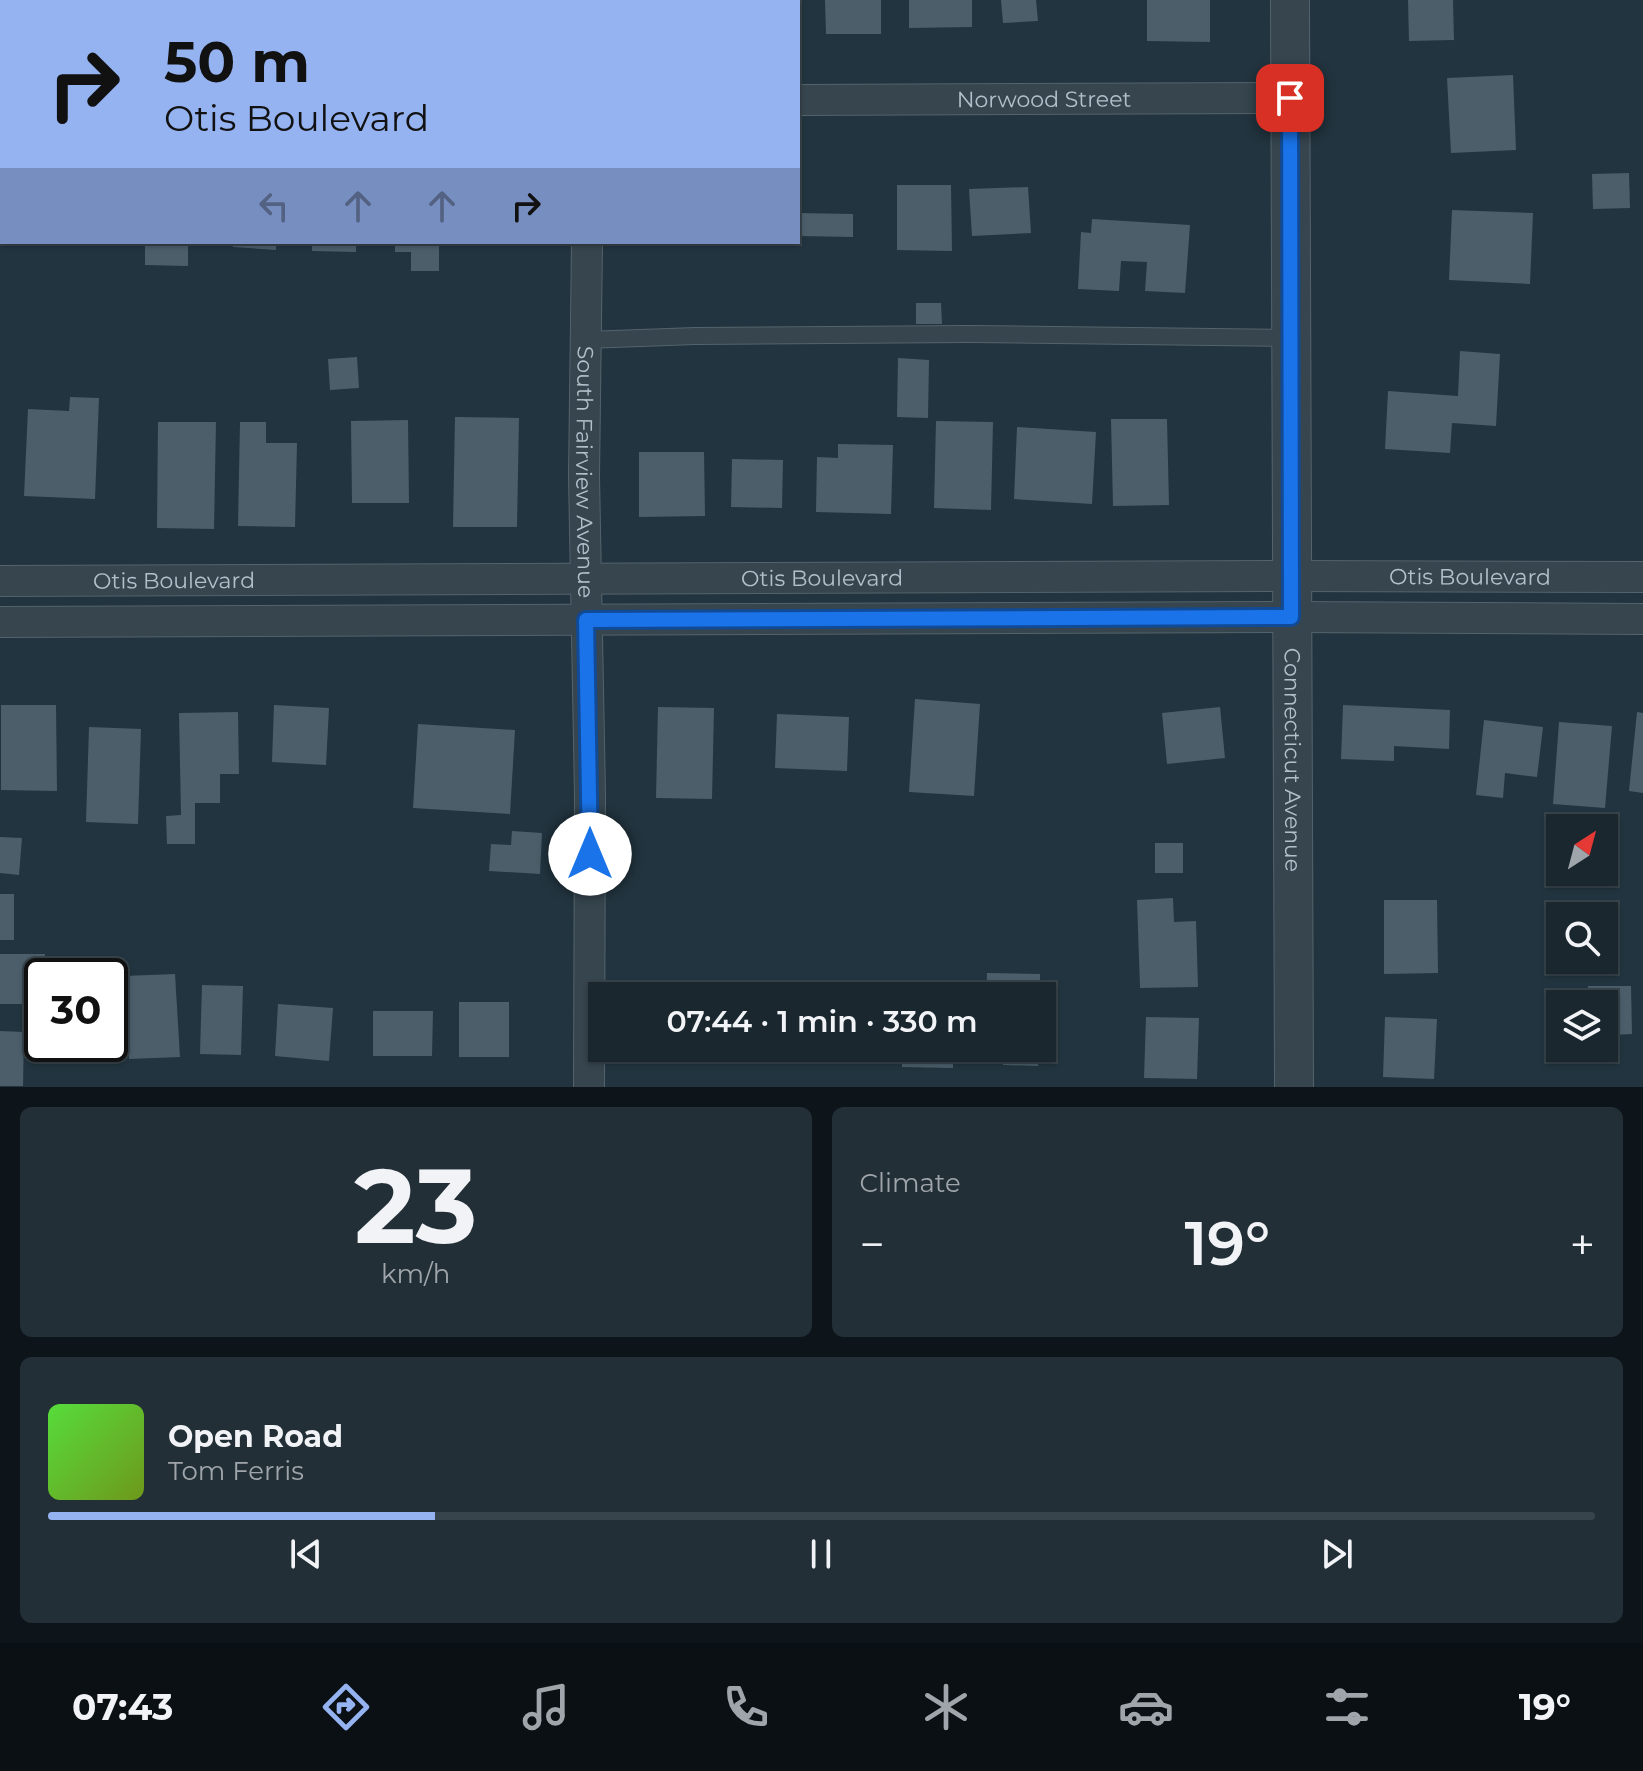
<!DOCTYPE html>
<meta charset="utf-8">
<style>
:root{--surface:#1a272f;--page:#232f37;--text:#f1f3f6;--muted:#9fa5aa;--line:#38444b;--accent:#95b2f1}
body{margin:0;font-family:Montserrat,sans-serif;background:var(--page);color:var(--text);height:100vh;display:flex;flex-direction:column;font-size:30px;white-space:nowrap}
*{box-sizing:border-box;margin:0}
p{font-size:26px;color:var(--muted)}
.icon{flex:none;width:44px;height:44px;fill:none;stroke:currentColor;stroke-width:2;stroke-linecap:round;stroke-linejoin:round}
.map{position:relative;height:1087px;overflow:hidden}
.sheet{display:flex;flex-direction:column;gap:20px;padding:20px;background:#0e151a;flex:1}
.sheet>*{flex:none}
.top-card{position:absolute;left:0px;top:0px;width:800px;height:244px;box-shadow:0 2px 6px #0004,0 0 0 2px var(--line);background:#95b2f1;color:#111;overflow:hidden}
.needle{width:52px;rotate:36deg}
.controls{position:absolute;left:1546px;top:814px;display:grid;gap:16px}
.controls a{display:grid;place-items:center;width:72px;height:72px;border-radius:0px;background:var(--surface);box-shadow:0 2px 6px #0004,0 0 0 2px var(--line);font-size:40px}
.speed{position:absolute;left:24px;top:958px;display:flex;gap:16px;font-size:40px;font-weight:700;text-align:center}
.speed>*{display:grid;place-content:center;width:104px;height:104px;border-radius:50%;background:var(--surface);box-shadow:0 2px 6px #0004,0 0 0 2px var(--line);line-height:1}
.speed .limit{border:4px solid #111;border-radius:12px;background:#fff;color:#111}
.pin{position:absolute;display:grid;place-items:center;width:68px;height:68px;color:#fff;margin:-34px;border-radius:16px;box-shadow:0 4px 12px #0006}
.me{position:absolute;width:88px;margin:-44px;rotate:0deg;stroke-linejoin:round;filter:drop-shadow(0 0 6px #0008)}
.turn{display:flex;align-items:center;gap:28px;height:168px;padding:0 32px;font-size:36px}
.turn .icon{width:104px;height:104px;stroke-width:2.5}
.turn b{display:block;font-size:56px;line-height:68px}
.lanes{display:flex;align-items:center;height:76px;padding:0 32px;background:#0003;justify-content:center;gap:40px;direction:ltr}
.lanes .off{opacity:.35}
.big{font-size:60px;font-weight:600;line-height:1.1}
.sheet .widget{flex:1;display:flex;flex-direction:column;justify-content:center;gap:12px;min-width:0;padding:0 28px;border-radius:12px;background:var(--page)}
.sheet .dial{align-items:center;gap:0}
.dial b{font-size:104px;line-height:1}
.song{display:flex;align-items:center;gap:24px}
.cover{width:96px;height:96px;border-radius:12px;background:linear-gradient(135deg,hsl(110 70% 55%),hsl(80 70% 35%))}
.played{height:8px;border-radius:4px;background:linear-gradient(90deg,var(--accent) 25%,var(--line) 25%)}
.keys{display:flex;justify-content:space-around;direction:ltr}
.heat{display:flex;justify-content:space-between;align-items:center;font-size:44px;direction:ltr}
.sheet .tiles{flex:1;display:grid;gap:20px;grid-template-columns:1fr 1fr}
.widget:last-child{grid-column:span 2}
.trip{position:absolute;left:588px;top:982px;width:468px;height:80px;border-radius:0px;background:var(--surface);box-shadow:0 2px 6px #0004,0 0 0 2px var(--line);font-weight:600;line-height:80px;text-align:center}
.tabs{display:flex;height:128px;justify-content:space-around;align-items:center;background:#0a1013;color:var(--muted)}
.tabs .icon{width:56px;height:56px}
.tabs .active{color:var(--accent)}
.tabs b{font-size:36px;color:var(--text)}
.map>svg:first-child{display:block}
.building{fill:#4b5e6a}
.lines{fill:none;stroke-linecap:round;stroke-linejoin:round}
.service-casing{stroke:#55636c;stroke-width:18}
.minor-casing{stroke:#55636c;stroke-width:32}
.tertiary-casing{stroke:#55636c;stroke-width:40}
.service{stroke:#36454e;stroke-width:16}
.minor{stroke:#36454e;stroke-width:30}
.tertiary{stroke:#36454e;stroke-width:38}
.route-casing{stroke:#114b97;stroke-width:20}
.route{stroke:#1a73e8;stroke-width:14}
.labels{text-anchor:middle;stroke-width:8;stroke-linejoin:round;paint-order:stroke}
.street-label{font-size:22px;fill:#b2c0ca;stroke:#1c2a33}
</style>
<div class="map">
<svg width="1643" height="1087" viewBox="0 0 1643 1087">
<rect width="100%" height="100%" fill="#22343f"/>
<g class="building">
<path d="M 825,0 L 881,0 L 881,34 L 826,34 Z"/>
<path d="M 909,0 L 972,0 L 972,27 L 909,28 Z"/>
<path d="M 1001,0 L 1036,0 L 1038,21 L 1003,23 Z"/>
<path d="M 1147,0 L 1210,0 L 1210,42 L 1147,41 Z"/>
<path d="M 1408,0 L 1453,0 L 1454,40 L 1409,41 Z"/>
<path d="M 1513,75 L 1516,150 L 1451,153 L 1447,78 Z"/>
<path d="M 1629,173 L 1630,208 L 1593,209 L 1592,174 Z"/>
<path d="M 897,185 L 951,185 L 952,251 L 897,250 Z"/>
<path d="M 1028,187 L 1031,233 L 972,236 L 969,189 Z"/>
<path d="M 1452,210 L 1533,213 L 1530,284 L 1449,280 Z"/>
<path d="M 798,213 L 853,214 L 853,237 L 798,236 Z"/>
<path d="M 1092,219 L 1190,225 L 1185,293 L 1145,291 L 1147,262 L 1121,261 L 1119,291 L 1078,289 L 1081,232 L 1091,233 Z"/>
<path d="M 145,242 L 188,242 L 188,266 L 145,265 Z"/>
<path d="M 233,242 L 276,242 L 276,250 L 233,247 Z"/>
<path d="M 312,242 L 356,242 L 356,252 L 312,251 Z"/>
<path d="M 395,242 L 439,242 L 439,271 L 411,271 L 411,252 L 395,252 Z"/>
<path d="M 916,303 L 941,303 L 942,324 L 916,324 Z"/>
<path d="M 1460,351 L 1500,354 L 1496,426 L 1452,423 L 1450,453 L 1385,449 L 1388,391 L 1458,396 Z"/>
<path d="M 357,357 L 359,388 L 330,390 L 328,359 Z"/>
<path d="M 898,358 L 929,360 L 928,418 L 897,417 Z"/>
<path d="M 70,397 L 99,398 L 95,499 L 24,496 L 28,409 L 69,411 Z"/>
<path d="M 455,417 L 519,418 L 517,527 L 453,527 Z"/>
<path d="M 1111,419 L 1167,419 L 1169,505 L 1113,506 Z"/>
<path d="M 408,420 L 409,503 L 352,503 L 351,421 Z"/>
<path d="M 936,421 L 993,422 L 991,510 L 934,508 Z"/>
<path d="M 158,422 L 216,422 L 214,529 L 157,528 Z"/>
<path d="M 240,422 L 266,422 L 266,443 L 297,443 L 295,527 L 238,526 Z"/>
<path d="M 1017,427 L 1096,432 L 1092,504 L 1014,499 Z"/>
<path d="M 838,444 L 893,445 L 891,514 L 816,512 L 817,457 L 838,458 Z"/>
<path d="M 639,452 L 704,452 L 705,516 L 639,517 Z"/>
<path d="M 732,459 L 783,460 L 782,508 L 731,507 Z"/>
<path d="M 915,699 L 980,704 L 974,796 L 909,792 Z"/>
<path d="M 1,705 L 56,705 L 57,791 L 1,790 Z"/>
<path d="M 274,705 L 329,708 L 326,765 L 272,762 Z"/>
<path d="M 1343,705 L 1450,710 L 1449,749 L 1394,746 L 1394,761 L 1341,759 Z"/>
<path d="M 658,707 L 714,708 L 712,799 L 656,798 Z"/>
<path d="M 1220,707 L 1225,758 L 1167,764 L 1162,713 Z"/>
<path d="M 238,712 L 239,774 L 220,774 L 220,803 L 195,803 L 195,844 L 167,844 L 166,816 L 181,815 L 179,713 Z"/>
<path d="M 1637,712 L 1643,713 L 1643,793 L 1629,791 Z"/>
<path d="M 777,714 L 849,717 L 847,771 L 775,768 Z"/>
<path d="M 1484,720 L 1543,727 L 1537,777 L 1505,773 L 1503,798 L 1476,795 Z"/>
<path d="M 1559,722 L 1612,726 L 1605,808 L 1553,804 Z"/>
<path d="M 418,724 L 515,730 L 510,814 L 413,808 Z"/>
<path d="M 89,727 L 141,729 L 138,824 L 86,822 Z"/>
<path d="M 512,831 L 542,833 L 540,874 L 489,871 L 491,844 L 511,845 Z"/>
<path d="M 0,837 L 22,838 L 19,875 L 0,873 Z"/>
<rect x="1155" y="843" width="28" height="30"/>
<rect x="0" y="894" width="14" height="46"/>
<path d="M 1173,898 L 1174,922 L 1196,921 L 1198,987 L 1140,988 L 1137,900 Z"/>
<path d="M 1384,900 L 1437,900 L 1438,973 L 1384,974 Z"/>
<path d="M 0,954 L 45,954 L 42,1004 L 0,1004 Z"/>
<path d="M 987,973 L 1040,974 L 1040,996 L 986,996 Z"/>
<path d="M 175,974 L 180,1057 L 129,1059 L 124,976 Z"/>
<path d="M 903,984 L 954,985 L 954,996 L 903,996 Z"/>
<path d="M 202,985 L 243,986 L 241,1055 L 200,1054 Z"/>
<path d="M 1588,986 L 1631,986 L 1632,1034 L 1613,1035 L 1614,1053 L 1564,1054 L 1564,1048 L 1604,1048 L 1604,1004 L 1589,1004 Z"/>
<rect x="459" y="1002" width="50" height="55"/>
<path d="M 278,1004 L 333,1008 L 329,1061 L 275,1056 Z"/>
<path d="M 373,1011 L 433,1011 L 432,1056 L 373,1056 Z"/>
<path d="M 1146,1017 L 1199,1018 L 1197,1079 L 1144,1078 Z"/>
<path d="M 1385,1017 L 1437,1019 L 1434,1079 L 1383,1077 Z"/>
<path d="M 0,1031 L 24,1032 L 23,1086 L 0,1086 Z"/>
<path d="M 654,1048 L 729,1048 L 729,1053 L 654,1054 Z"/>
<path d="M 792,1048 L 880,1048 L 880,1055 L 792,1051 Z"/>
<path d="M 902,1048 L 953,1048 L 953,1068 L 902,1067 Z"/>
<path d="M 972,1048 L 1038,1048 L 1038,1066 L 1003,1065 L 1003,1055 L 972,1054 Z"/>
</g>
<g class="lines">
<g class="service-casing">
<path id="service" d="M 586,340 L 695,336 L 968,334 L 1291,338"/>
</g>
<g class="minor-casing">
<g id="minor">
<path d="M 586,0 L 586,2"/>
<path id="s1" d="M 798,100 L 1290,98"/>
<path d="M 0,101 L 2,101"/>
<path id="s2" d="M 587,242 L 584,476 L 590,795 L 589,1087"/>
<path id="s3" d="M 0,581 L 1291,576 L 1643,577"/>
<path d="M 0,622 L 1291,617 L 1643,619"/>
</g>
</g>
<g class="tertiary-casing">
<g id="tertiary">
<path id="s4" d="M 1290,0 L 1294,1087"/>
</g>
</g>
<use href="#service" class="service"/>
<use href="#minor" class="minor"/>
<use href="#tertiary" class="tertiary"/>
</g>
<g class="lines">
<g class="route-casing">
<path id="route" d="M 590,854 L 586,620 L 1291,617 L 1290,98"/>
</g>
<use href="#route" class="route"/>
</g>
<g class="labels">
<g class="street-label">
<text dy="8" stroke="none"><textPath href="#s1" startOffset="246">Norwood Street</textPath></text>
<text dy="8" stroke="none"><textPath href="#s2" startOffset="230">South Fairview Avenue</textPath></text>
<text dy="8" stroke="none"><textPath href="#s3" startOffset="1470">Otis Boulevard</textPath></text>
<text dy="8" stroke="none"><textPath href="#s3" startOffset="822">Otis Boulevard</textPath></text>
<text dy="8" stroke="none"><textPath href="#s3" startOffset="174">Otis Boulevard</textPath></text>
<text dy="8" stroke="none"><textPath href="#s4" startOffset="760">Connecticut Avenue</textPath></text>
</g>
</g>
</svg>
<div class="controls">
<a><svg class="needle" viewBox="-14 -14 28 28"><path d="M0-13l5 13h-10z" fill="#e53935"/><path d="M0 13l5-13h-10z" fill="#9fa5aa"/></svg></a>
<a><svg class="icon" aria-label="search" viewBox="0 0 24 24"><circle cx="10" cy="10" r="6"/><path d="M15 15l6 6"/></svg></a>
<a><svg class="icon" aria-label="layers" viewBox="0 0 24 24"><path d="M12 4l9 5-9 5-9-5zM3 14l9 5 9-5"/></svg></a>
</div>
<div class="speed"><div class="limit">30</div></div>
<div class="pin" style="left:1290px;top:98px;background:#d93025"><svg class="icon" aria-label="arrive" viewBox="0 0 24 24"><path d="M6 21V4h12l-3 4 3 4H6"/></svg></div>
<svg class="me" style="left:590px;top:854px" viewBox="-20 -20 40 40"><circle r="19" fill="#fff"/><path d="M0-13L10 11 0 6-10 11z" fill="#1a73e8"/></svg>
<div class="trip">07:44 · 1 min · 330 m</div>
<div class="top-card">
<div class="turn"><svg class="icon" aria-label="right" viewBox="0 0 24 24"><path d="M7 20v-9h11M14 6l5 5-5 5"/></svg><div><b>50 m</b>Otis Boulevard</div></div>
<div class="lanes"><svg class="icon off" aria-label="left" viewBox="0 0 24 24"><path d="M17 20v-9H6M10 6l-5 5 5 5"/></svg><svg class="icon off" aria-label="ahead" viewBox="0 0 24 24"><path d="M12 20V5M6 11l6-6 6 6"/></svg><svg class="icon off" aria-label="ahead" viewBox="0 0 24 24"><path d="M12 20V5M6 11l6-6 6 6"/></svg><svg class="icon" aria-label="right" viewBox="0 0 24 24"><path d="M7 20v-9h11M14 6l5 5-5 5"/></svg></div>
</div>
</div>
<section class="sheet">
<div class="tiles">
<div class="widget dial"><b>23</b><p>km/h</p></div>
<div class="widget"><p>Climate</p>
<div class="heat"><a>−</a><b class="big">19°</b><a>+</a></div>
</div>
<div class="widget">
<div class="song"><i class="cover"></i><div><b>Open Road</b><p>Tom Ferris</p></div></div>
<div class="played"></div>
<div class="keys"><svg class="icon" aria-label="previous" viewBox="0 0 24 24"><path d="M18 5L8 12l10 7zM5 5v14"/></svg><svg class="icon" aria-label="pause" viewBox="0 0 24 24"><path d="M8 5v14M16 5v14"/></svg><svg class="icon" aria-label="next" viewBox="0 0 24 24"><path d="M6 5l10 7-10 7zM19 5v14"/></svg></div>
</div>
</div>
</section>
<nav class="tabs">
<b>07:43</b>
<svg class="icon active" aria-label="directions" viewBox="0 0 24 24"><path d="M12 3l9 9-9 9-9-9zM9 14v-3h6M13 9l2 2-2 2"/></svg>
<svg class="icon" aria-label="music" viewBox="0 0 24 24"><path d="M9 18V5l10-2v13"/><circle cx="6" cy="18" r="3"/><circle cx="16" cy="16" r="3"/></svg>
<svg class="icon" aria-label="phone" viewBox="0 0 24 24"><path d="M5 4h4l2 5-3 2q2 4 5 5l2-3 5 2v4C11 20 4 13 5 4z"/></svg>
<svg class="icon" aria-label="climate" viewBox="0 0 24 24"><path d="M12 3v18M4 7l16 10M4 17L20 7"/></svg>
<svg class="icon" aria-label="car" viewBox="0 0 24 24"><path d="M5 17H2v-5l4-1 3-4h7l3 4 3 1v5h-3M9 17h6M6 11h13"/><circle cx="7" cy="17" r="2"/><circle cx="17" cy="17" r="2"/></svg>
<svg class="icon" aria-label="filters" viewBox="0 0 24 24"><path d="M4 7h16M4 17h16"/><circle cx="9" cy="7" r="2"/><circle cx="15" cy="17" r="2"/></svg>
<b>19°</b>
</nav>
